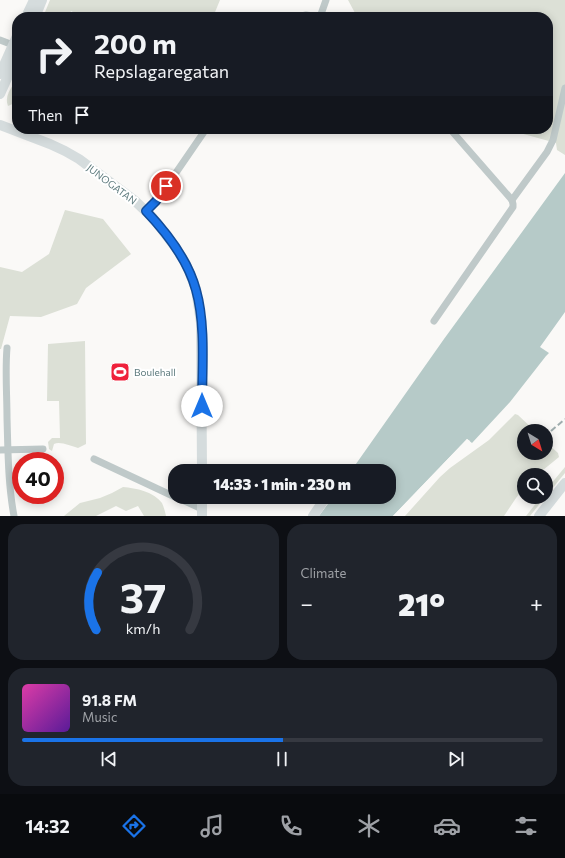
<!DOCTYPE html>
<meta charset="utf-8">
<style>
:root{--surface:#171b24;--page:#20242c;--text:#f1f3f6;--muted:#9ea1a6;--line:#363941;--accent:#1a73e8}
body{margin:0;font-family:Commissioner,sans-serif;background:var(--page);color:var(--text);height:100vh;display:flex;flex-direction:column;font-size:15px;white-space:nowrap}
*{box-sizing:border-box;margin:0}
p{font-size:13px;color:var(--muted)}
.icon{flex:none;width:22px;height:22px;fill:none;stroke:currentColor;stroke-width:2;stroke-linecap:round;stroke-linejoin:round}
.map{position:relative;height:516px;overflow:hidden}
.sheet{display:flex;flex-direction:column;gap:8px;padding:8px;background:#0d0f14;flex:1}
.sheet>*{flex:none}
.guide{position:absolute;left:12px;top:12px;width:541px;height:122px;border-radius:16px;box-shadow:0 2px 10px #0003;background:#171b24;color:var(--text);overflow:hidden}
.needle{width:26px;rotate:142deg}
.fabs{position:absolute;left:517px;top:424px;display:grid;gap:8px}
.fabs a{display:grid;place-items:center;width:36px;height:36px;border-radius:50%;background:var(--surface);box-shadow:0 2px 10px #0003;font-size:20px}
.speed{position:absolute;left:12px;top:452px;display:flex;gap:8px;font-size:20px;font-weight:700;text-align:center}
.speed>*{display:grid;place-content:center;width:52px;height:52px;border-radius:50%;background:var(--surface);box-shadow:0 2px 10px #0003;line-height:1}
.speed .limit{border:6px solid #d22;background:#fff;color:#111}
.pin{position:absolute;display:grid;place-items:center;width:34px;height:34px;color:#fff;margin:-17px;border:2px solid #fff;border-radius:50%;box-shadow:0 1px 4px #0007}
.me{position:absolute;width:44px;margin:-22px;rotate:0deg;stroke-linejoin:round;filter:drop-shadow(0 0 3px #0008)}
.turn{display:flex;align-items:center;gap:14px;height:84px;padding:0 16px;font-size:18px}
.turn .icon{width:52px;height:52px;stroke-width:2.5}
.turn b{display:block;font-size:28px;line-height:34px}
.then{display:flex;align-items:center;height:38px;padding:0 16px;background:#0003;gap:8px;font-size:15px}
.big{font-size:30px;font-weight:800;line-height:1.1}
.sheet .widget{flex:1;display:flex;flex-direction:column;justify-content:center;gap:6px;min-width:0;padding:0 14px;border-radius:16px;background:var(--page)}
.sheet .dial{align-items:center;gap:0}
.dial svg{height:104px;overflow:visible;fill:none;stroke:var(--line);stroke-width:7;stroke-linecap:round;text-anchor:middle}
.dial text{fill:var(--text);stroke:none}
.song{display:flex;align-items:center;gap:12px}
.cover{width:48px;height:48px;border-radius:6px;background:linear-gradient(135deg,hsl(320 70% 55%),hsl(270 70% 35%))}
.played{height:4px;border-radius:2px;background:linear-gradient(90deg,var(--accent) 50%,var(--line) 50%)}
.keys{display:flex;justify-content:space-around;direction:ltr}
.heat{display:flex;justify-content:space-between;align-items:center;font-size:22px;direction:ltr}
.sheet .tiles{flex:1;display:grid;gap:8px;grid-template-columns:1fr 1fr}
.widget:last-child{grid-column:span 2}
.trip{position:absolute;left:168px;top:464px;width:228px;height:40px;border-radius:16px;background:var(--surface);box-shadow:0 2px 10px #0003;font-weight:800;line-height:40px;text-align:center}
.tabs{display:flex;height:64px;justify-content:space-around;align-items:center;background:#090b0e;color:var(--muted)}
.tabs .icon{width:28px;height:28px}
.tabs .current{color:var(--accent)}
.tabs b{font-size:18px;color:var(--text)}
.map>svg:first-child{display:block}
.green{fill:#dce0d6}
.water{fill:#b6cac8}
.pier{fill:#faf9f7}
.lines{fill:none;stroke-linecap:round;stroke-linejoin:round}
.street{stroke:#bfc9c9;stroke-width:7}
.secondary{stroke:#d5dcdd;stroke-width:10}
.rail{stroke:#9fadae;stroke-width:2;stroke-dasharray:6 3;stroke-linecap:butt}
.route-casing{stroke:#114b97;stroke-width:10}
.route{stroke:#1a73e8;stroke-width:7}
.labels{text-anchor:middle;stroke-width:4;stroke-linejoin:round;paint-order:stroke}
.street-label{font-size:10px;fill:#5e7b7e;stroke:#fff}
.poi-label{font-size:10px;fill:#5e7b7e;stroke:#fff;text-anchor:start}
</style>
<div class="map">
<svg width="565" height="516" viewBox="0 0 565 516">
<rect width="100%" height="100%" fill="#faf9f7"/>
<g class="green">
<path d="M 50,0 L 220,0 L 213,17 L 83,17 L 71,11 L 68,17 L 43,17 Z"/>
<path d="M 348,0 L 565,0 L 565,155 L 557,150 L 556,143 L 505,129 L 548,129 L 548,17 L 356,17 L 355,13 Z"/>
<path d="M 17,80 L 17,102 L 8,106 C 4,97 11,87 17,80 Z"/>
<path d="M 65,210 L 103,219 L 131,254 L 86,288 L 77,304 L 41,317 L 10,316 L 1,349 L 0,349 L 0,267 L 22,272 L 49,254 Z"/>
<path d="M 85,341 L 86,444 L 78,448 C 71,446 60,441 54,444 L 52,451 L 49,449 L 48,442 L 52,438 L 60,438 L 59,401 L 47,401 L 48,344 Z"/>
<path d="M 515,414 L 518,415 L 535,431 L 524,431 L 524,453 L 546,453 L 546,442 L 558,453 L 559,457 L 537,475 L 524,475 L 524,488 L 516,498 L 504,516 L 405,516 L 440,477 L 450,468 L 489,440 Z"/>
<path d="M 565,467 L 565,473 L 546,496 L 546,490 Z"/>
<path d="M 123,487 C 136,488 154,492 162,503 C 164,507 165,512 166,516 L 144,516 L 138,506 L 126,511 L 116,506 L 96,516 L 64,516 L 80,503 L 100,498 L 112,493 Z"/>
<path d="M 541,497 L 545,497 L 530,516 L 526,516 Z"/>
</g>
<path class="water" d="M 565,173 L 565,312 L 540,347 L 549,353 L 546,356 L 510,402 L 472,443 L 467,439 L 393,516 L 319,516 L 333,497 L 389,497 L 389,471 L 351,471 L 444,339 Z"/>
<path class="pier" d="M 467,439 L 470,441 L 469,443 L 467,441 L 396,516 L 393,516 Z"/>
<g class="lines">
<g class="street">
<path d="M 297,17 L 306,15 L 321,17"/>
<path d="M 320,17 L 326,0"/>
<path d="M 0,40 L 13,45"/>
<path d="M 512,200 L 547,152 L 553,140 L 565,88"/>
<path d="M 146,211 L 160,196 L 206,129"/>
<path d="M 434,321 L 513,207 L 513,204 L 512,200 L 450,129"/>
<path d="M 7,348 C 5,371 7,395 7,418 C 8,451 8,484 14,516"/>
<path d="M 0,450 L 43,449"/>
<path d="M 94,459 L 175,497"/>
<path d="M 176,497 L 202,509"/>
</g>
<g class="secondary">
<path d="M 26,17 L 34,0"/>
<path d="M 35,17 L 42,0"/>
<path d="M 0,74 L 17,36"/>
<path d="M 0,94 L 17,56"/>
<path d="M 0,125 L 50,144 L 65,151 L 79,159 L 134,200 L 153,218 L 176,248 L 186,264 L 196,289 L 201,323 L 202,471"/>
<path d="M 202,516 L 202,497"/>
<path d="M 313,516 L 326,497"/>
<path d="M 539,516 L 565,483"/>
</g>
<path class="rail" d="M 551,431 L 565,419"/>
</g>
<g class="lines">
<g class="route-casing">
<path id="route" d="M 166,186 L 156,201 L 146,211 C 167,233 188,260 196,290 C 206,325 202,369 202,406"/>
</g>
<use href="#route" class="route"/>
</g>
<defs>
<g id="stadium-square" transform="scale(1)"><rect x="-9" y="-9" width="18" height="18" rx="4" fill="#ef213b" stroke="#fff"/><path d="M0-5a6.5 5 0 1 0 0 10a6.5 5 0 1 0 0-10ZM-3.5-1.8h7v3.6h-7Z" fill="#fff"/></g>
</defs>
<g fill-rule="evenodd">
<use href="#stadium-square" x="120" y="372"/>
</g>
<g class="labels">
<g class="street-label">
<text transform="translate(112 184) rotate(37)" y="4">JUNOGATAN</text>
</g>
<g class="poi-label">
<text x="134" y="376">Boulehall</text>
</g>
</g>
</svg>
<div class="fabs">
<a><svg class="needle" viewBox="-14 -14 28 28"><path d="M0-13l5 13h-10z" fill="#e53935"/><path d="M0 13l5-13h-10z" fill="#9ea1a6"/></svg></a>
<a><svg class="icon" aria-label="search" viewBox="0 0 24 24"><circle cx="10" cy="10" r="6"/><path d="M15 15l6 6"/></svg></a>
</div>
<div class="speed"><div class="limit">40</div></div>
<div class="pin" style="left:166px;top:186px;background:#d93025"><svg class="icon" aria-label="arrive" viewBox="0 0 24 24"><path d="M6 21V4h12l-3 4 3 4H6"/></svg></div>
<svg class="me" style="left:202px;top:406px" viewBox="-20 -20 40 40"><circle r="19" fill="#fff"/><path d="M0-13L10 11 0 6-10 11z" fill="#1a73e8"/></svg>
<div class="trip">14:33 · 1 min · 230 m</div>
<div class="guide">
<div class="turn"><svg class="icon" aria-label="right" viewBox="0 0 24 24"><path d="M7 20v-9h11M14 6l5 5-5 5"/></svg><div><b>200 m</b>Repslagaregatan</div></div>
<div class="then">Then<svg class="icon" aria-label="arrive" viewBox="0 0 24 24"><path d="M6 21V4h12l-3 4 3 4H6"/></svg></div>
</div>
</div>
<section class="sheet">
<div class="tiles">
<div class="widget dial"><svg viewBox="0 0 100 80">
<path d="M14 69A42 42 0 1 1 86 69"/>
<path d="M14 69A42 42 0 0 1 15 25" stroke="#1a73e8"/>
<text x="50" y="56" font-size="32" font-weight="700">37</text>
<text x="50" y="72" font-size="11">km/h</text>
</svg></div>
<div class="widget"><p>Climate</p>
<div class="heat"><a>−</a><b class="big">21°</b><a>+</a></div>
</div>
<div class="widget">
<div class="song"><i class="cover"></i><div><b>91.8 FM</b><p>Music</p></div></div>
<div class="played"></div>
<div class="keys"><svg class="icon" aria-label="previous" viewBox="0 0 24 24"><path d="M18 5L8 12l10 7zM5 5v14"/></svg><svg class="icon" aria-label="pause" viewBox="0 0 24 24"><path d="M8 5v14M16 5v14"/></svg><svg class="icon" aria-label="next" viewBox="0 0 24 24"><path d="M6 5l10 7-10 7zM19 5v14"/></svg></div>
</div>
</div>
</section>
<nav class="tabs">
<b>14:32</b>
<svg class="icon current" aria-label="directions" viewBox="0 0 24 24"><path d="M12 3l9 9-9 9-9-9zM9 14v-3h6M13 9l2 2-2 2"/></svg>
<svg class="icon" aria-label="music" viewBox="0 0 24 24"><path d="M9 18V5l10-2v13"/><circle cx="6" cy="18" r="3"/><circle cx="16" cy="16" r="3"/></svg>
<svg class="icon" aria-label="phone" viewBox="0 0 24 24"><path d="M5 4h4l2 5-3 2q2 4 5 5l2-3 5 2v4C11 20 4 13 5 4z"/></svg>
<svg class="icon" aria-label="climate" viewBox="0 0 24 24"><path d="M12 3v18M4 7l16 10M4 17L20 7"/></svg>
<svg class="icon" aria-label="car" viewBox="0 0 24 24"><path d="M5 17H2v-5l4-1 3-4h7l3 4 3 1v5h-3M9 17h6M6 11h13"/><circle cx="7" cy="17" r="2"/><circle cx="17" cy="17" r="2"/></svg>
<svg class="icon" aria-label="filters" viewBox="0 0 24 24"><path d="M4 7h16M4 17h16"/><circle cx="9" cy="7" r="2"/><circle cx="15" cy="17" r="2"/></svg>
</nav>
